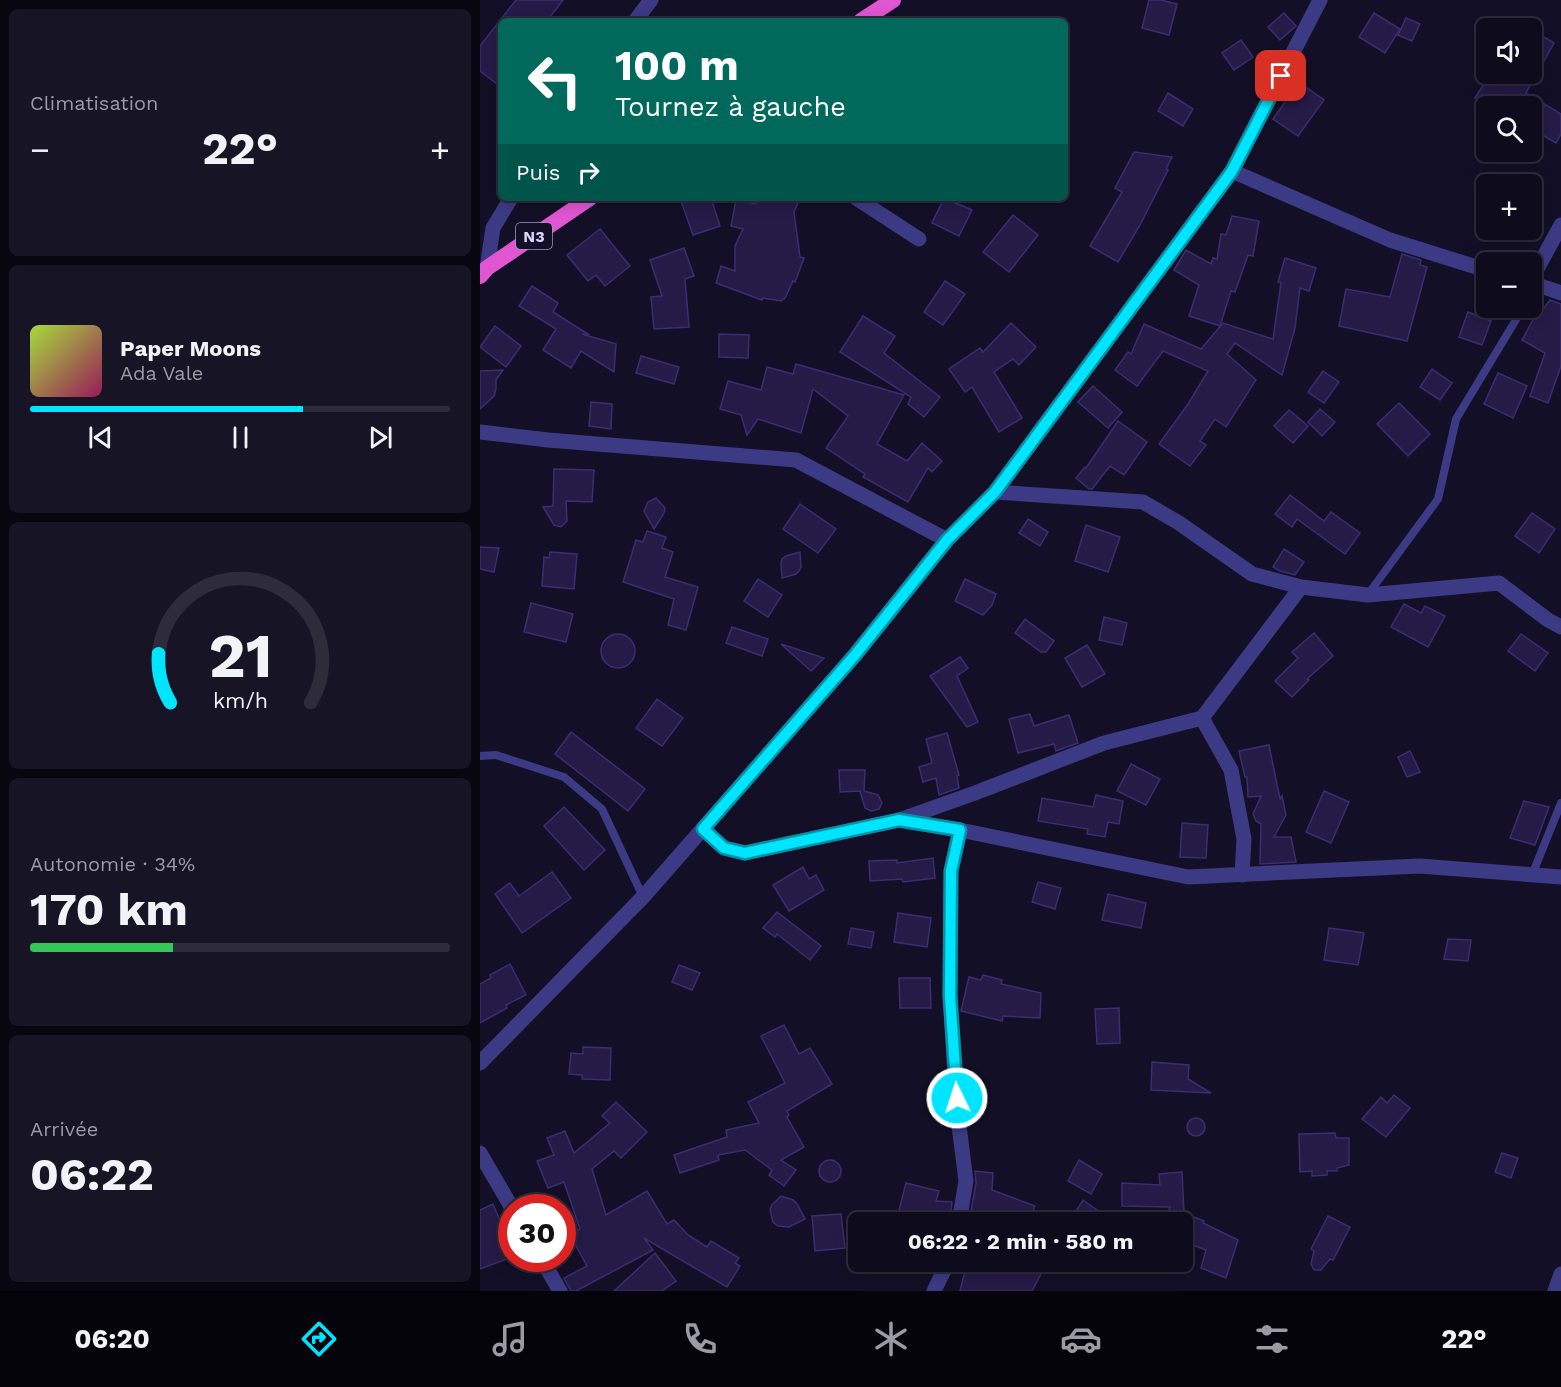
<!DOCTYPE html>
<html lang="fr">
<meta charset="utf-8">
<style>
:root{--surface:#0e0b1c;--page:#171425;--text:#f1f3f6;--muted:#9b9ba3;--line:#2e2b3b;--accent:#00e5ff}
body{margin:0;font-family:"Work Sans",sans-serif;background:var(--page);color:var(--text);height:100vh;display:flex;flex-direction:column;font-size:22px;white-space:nowrap}
*{box-sizing:border-box;margin:0}
p{font-size:20px;color:var(--muted)}
.icon{flex:none;width:33px;height:33px;fill:none;stroke:currentColor;stroke-width:2;stroke-linecap:round;stroke-linejoin:round}
.map{position:relative;flex:1;overflow:hidden}
.side{display:flex;flex-direction:column;gap:9px;padding:9px;background:#08060f;width:480px}
.side>*{flex:none}
.top-card{position:absolute;left:18px;top:18px;width:570px;height:183px;border-radius:9px;box-shadow:0 3px 15px #0003,0 0 0 2px var(--line);background:#00695c;color:#fff;overflow:hidden}
.controls{position:absolute;left:996px;top:18px;display:grid;gap:12px}
.controls a{display:grid;place-items:center;width:66px;height:66px;border-radius:9px;background:var(--surface);box-shadow:0 3px 15px #0003,0 0 0 2px var(--line);font-size:30px}
.speed{position:absolute;left:18px;top:1194px;display:flex;gap:12px;font-size:30px;font-weight:700;text-align:center}
.speed>*{display:grid;place-content:center;width:78px;height:78px;border-radius:50%;background:var(--surface);box-shadow:0 3px 15px #0003,0 0 0 2px var(--line);line-height:1}
.speed .limit{border:9px solid #d22;background:#fff;color:#111}
.pin{position:absolute;display:grid;place-items:center;width:51px;height:51px;color:#fff;margin:-26px;border-radius:12px;box-shadow:0 3px 9px #0006}
.me{position:absolute;width:66px;margin:-33px;rotate:356deg;stroke-linejoin:round;filter:drop-shadow(0 0 4px #0008)}
.turn{display:flex;align-items:center;gap:21px;height:126px;padding:0 18px;font-size:27px}
.turn .icon{width:78px;height:78px;stroke-width:2.5}
.turn b{display:block;font-size:42px;line-height:51px}
.then{display:flex;align-items:center;height:57px;padding:0 18px;background:#0003;gap:12px;font-size:22px}
.big{font-size:45px;font-weight:700;line-height:1.1}
.side .card{flex:1;display:flex;flex-direction:column;justify-content:center;gap:9px;min-width:0;padding:0 21px;border-radius:9px;background:var(--page)}
.side .dial{align-items:center;gap:0}
.dial svg{height:156px;overflow:visible;fill:none;stroke:var(--line);stroke-width:7;stroke-linecap:round;text-anchor:middle}
.dial text{fill:var(--text);stroke:none}
.song{display:flex;align-items:center;gap:18px}
.cover{width:72px;height:72px;border-radius:9px;background:linear-gradient(135deg,hsl(80 70% 55%),hsl(330 70% 35%))}
.played{height:6px;border-radius:3px;background:linear-gradient(90deg,var(--accent) 65%,var(--line) 65%)}
.keys{display:flex;justify-content:space-around;direction:ltr}
.heat{display:flex;justify-content:space-between;align-items:center;font-size:33px;direction:ltr}
.charge{height:9px;border-radius:4px;background:linear-gradient(90deg,#34c759 34%,var(--line) 0)}
.trip{position:absolute;left:368px;top:1212px;width:345px;height:60px;border-radius:9px;background:var(--surface);box-shadow:0 3px 15px #0003,0 0 0 2px var(--line);font-weight:700;line-height:60px;text-align:center}
.tabs{display:flex;height:96px;justify-content:space-around;align-items:center;background:#06040b;color:var(--muted)}
.tabs .icon{width:42px;height:42px}
.tabs .active{color:var(--accent)}
.tabs b{font-size:27px;color:var(--text)}
main{display:flex;flex:1;min-height:0}
.map>svg:first-child{display:block}
.building{fill:#241b47;stroke:#3b2d73;stroke-width:1.5}
.lines{fill:none;stroke-linecap:round;stroke-linejoin:round}
.service{stroke:#3d3a85;stroke-width:8}
.minor{stroke:#3d3a85;stroke-width:15}
.trunk{stroke:#e055d1;stroke-width:16}
.route-casing{stroke:#0095a6;stroke-width:15}
.route{stroke:#00e5ff;stroke-width:10}
.labels{text-anchor:middle;stroke-width:6;stroke-linejoin:round;paint-order:stroke}
.shield{fill:#130f26;stroke:#9e99be;stroke-width:1.5}
.shield-label{font-size:16px;font-weight:bold;fill:#d9d4ff}
</style>
<main>
<section class="side">
<div class="card"><p>Climatisation</p>
<div class="heat"><a>−</a><b class="big">22°</b><a>+</a></div>
</div>
<div class="card">
<div class="song"><i class="cover"></i><div><b>Paper Moons</b><p>Ada Vale</p></div></div>
<div class="played"></div>
<div class="keys"><svg class="icon" aria-label="previous" viewBox="0 0 24 24"><path d="M18 5L8 12l10 7zM5 5v14"/></svg><svg class="icon" aria-label="pause" viewBox="0 0 24 24"><path d="M8 5v14M16 5v14"/></svg><svg class="icon" aria-label="next" viewBox="0 0 24 24"><path d="M6 5l10 7-10 7zM19 5v14"/></svg></div>
</div>
<div class="card dial"><svg viewBox="0 0 100 80">
<path d="M14 69A42 42 0 1 1 86 69"/>
<path d="M14 69A42 42 0 0 1 8 44" stroke="#00e5ff"/>
<text x="50" y="56" font-size="32" font-weight="700">21</text>
<text x="50" y="72" font-size="11">km/h</text>
</svg></div>
<div class="card"><p>Autonomie · 34%</p><b class="big">170 km</b><div class="charge"></div></div>
<div class="card"><p>Arrivée</p><b class="big">06:22</b></div>
</section>
<div class="map">
<svg width="1081" height="1291" viewBox="0 0 1081 1291">
<rect width="100%" height="100%" fill="#130f26"/>
<g class="building">
<path d="M 36,0 L 83,0 L 67,21 L 21,21 L 21,87 L 0,71 L 0,46 Z"/>
<path d="M 669,0 L 681,0 L 697,4 L 689,35 L 662,28 Z"/>
<path d="M 804,13 L 816,26 L 800,40 L 788,27 Z"/>
<path d="M 894,13 L 920,29 L 905,53 L 879,37 Z"/>
<path d="M 926,18 L 940,24 L 932,41 L 918,35 Z"/>
<path d="M 1052,30 L 1074,43 L 1046,93 L 1081,114 L 1081,134 L 1076,143 L 1052,129 L 1064,106 L 1010,106 L 995,98 L 1010,74 L 1052,74 Z"/>
<path d="M 761,40 L 773,57 L 754,70 L 742,53 Z"/>
<path d="M 819,82 L 844,100 L 818,136 L 793,119 Z"/>
<path d="M 688,93 L 713,109 L 703,126 L 678,111 Z"/>
<path d="M 654,152 L 692,157 L 686,169 L 688,170 L 660,225 L 638,262 L 610,246 L 642,192 L 635,188 Z"/>
<path d="M 200,198 L 231,198 L 240,226 L 213,235 Z"/>
<path d="M 278,198 L 320,198 L 314,212 L 320,257 L 324,258 L 315,282 L 313,281 L 305,298 L 301,301 L 283,298 L 282,300 L 236,283 L 241,266 L 255,271 L 255,246 L 263,229 L 251,226 L 256,200 L 276,204 Z"/>
<path d="M 464,198 L 492,210 L 479,236 L 452,223 Z"/>
<path d="M 533,215 L 558,235 L 529,272 L 503,252 Z"/>
<path d="M 752,216 L 779,221 L 773,256 L 768,255 L 755,292 L 751,291 L 740,326 L 709,316 L 719,285 L 694,270 L 706,250 L 731,264 L 733,258 L 737,259 L 741,234 L 746,235 Z"/>
<path d="M 120,229 L 150,266 L 125,286 L 116,275 L 108,281 L 87,255 Z"/>
<path d="M 204,248 L 214,276 L 205,279 L 209,327 L 174,329 L 171,297 L 182,296 L 170,260 Z"/>
<path d="M 922,254 L 941,260 L 940,265 L 947,267 L 927,341 L 859,326 L 866,289 L 910,297 Z"/>
<path d="M 805,258 L 836,268 L 829,291 L 820,288 L 815,328 L 802,375 L 755,343 L 747,354 L 776,380 L 746,427 L 735,419 L 720,441 L 726,445 L 710,466 L 679,444 L 708,404 L 728,371 L 683,351 L 657,386 L 635,370 L 648,352 L 651,354 L 664,324 L 721,349 L 743,323 L 793,339 L 801,283 L 798,282 Z"/>
<path d="M 465,281 L 485,294 L 463,325 L 444,312 Z"/>
<path d="M 52,286 L 78,303 L 73,312 L 108,334 L 102,334 L 136,344 L 134,372 L 101,351 L 91,368 L 63,350 L 76,329 L 39,306 Z"/>
<path d="M 1070,300 L 1081,304 L 1081,366 L 1068,403 L 1050,396 L 1065,353 L 1042,340 L 1054,318 L 1056,319 Z"/>
<path d="M 988,312 L 1011,321 L 1002,345 L 979,337 Z"/>
<path d="M 383,316 L 415,336 L 404,353 L 460,397 L 444,417 L 428,404 L 431,397 L 360,352 Z"/>
<path d="M 531,323 L 556,347 L 539,365 L 533,359 L 514,372 L 542,418 L 519,432 L 492,387 L 485,392 L 469,369 L 500,348 L 503,352 Z"/>
<path d="M 15,326 L 41,346 L 26,367 L 0,347 Z"/>
<path d="M 239,334 L 269,335 L 268,358 L 239,357 Z"/>
<path d="M 161,356 L 199,367 L 194,384 L 156,373 Z"/>
<path d="M 316,364 L 424,395 L 397,444 L 427,461 L 442,443 L 462,461 L 452,472 L 448,468 L 428,502 L 383,477 L 385,474 L 346,448 L 368,416 L 333,389 L 321,433 L 278,419 L 267,435 L 261,415 L 240,409 L 248,381 L 281,390 L 287,367 L 313,374 Z"/>
<path d="M 952,369 L 972,383 L 960,400 L 940,387 Z"/>
<path d="M 23,370 L 16,380 L 16,389 L 14,396 L 0,409 L 0,371 Z"/>
<path d="M 843,371 L 859,382 L 844,403 L 828,392 Z"/>
<path d="M 1018,373 L 1047,386 L 1033,418 L 1004,404 Z"/>
<path d="M 613,386 L 642,412 L 628,428 L 598,402 Z"/>
<path d="M 111,402 L 132,404 L 131,429 L 109,426 Z"/>
<path d="M 919,403 L 950,434 L 928,456 L 897,424 Z"/>
<path d="M 840,409 L 855,422 L 842,436 L 828,422 Z"/>
<path d="M 809,410 L 828,426 L 813,443 L 794,426 Z"/>
<path d="M 638,421 L 667,442 L 644,475 L 630,466 L 612,489 L 609,489 L 596,478 L 605,467 L 606,468 Z"/>
<path d="M 74,469 L 114,470 L 112,502 L 86,501 L 87,521 L 81,527 L 74,525 L 63,507 L 73,506 Z"/>
<path d="M 810,495 L 844,521 L 851,512 L 880,533 L 865,554 L 817,519 L 812,527 L 795,514 Z"/>
<path d="M 176,498 L 185,508 L 184,513 L 174,529 L 164,511 L 168,502 Z"/>
<path d="M 320,504 L 356,529 L 338,553 L 303,529 Z"/>
<path d="M 1052,513 L 1075,529 L 1059,553 L 1035,536 Z"/>
<path d="M 548,519 L 568,532 L 560,546 L 539,533 Z"/>
<path d="M 606,525 L 640,537 L 628,572 L 595,561 Z"/>
<path d="M 167,531 L 186,537 L 182,548 L 193,552 L 185,577 L 218,587 L 206,630 L 188,625 L 194,599 L 143,582 L 156,540 L 163,542 Z"/>
<path d="M 0,547 L 19,548 L 14,572 L 0,569 Z"/>
<path d="M 804,549 L 824,562 L 815,575 L 800,571 L 793,567 Z"/>
<path d="M 70,552 L 97,554 L 94,589 L 62,586 L 64,557 L 69,558 Z"/>
<path d="M 320,552 L 321,567 L 319,571 L 316,574 L 302,578 L 301,563 L 302,559 L 306,556 Z"/>
<path d="M 278,579 L 302,595 L 288,617 L 264,601 Z"/>
<path d="M 485,579 L 516,594 L 512,605 L 503,615 L 475,601 Z"/>
<path d="M 51,603 L 93,614 L 86,642 L 44,632 Z"/>
<path d="M 924,604 L 941,613 L 945,606 L 965,616 L 948,647 L 911,627 Z"/>
<path d="M 624,617 L 647,623 L 642,645 L 619,640 Z"/>
<path d="M 545,619 L 574,641 L 566,652 L 561,652 L 535,633 Z"/>
<path d="M 252,627 L 288,639 L 282,656 L 246,643 Z"/>
<path d="M 834,633 L 853,656 L 827,679 L 829,680 L 812,697 L 795,681 L 818,658 L 812,652 Z"/>
<path d="M 1041,634 L 1068,653 L 1055,671 L 1028,651 Z"/>
<circle cx="138" cy="651" r="17"/>
<path d="M 301,644 L 344,658 L 331,671 Z"/>
<path d="M 607,645 L 625,674 L 602,687 L 585,658 Z"/>
<path d="M 480,657 L 488,668 L 477,676 L 498,722 L 487,727 L 450,676 Z"/>
<path d="M 177,699 L 203,718 L 182,746 L 156,728 Z"/>
<path d="M 550,714 L 554,726 L 589,715 L 598,743 L 576,751 L 574,744 L 538,753 L 529,719 Z"/>
<path d="M 91,732 L 165,789 L 148,811 L 75,754 Z"/>
<path d="M 467,733 L 479,775 L 477,776 L 479,788 L 459,795 L 456,778 L 443,782 L 439,767 L 452,763 L 446,739 Z"/>
<path d="M 789,745 L 800,799 L 802,796 L 806,815 L 794,837 L 811,837 L 816,862 L 780,864 L 781,824 L 776,821 L 773,814 L 781,796 L 768,797 L 767,777 L 765,777 L 759,751 Z"/>
<path d="M 930,751 L 940,772 L 927,777 L 918,757 Z"/>
<path d="M 651,764 L 680,779 L 666,805 L 637,791 Z"/>
<path d="M 359,770 L 385,770 L 384,791 L 398,795 L 402,803 L 399,809 L 391,811 L 385,808 L 380,791 L 360,792 Z"/>
<path d="M 844,791 L 869,802 L 851,843 L 826,832 Z"/>
<path d="M 616,795 L 643,801 L 639,824 L 628,822 L 625,837 L 607,834 L 608,829 L 558,821 L 562,798 L 613,807 Z"/>
<path d="M 1044,801 L 1069,807 L 1055,845 L 1030,838 Z"/>
<path d="M 84,807 L 125,850 L 104,870 L 64,826 Z"/>
<path d="M 702,823 L 728,825 L 726,858 L 700,857 Z"/>
<path d="M 453,858 L 455,878 L 423,882 L 422,879 L 390,881 L 389,861 L 417,860 L 417,863 Z"/>
<path d="M 323,867 L 329,879 L 336,875 L 344,890 L 309,911 L 293,885 Z"/>
<path d="M 72,872 L 91,898 L 42,933 L 15,894 L 30,883 L 39,896 Z"/>
<path d="M 558,882 L 581,888 L 575,909 L 552,902 Z"/>
<path d="M 628,894 L 666,903 L 661,928 L 622,920 Z"/>
<path d="M 297,912 L 341,946 L 330,960 L 297,934 L 295,937 L 283,928 Z"/>
<path d="M 418,913 L 451,918 L 447,947 L 414,942 Z"/>
<path d="M 371,928 L 394,932 L 391,948 L 368,944 Z"/>
<path d="M 849,928 L 884,933 L 878,965 L 844,960 Z"/>
<path d="M 968,939 L 991,940 L 988,961 L 964,959 Z"/>
<path d="M 30,964 L 46,995 L 26,1005 L 27,1008 L 0,1023 L 0,984 L 11,978 L 10,975 Z"/>
<path d="M 199,965 L 220,973 L 212,990 L 192,982 Z"/>
<path d="M 503,975 L 522,980 L 521,984 L 561,993 L 560,1018 L 523,1016 L 522,1021 L 481,1011 L 489,977 L 501,980 Z"/>
<path d="M 419,978 L 450,978 L 451,1008 L 420,1008 Z"/>
<path d="M 639,1008 L 640,1043 L 617,1044 L 615,1009 Z"/>
<path d="M 304,1025 L 319,1054 L 330,1048 L 352,1084 L 307,1111 L 309,1115 L 307,1117 L 324,1147 L 301,1160 L 316,1170 L 304,1186 L 289,1175 L 292,1170 L 265,1150 L 238,1155 L 239,1160 L 200,1173 L 194,1155 L 247,1137 L 246,1130 L 279,1123 L 268,1102 L 305,1083 L 281,1036 Z"/>
<path d="M 103,1047 L 131,1048 L 130,1080 L 102,1079 L 102,1075 L 89,1074 L 91,1053 L 103,1054 Z"/>
<path d="M 672,1062 L 709,1065 L 708,1079 L 731,1093 L 671,1090 Z"/>
<path d="M 914,1095 L 930,1108 L 906,1137 L 882,1119 L 901,1097 L 907,1103 Z"/>
<path d="M 136,1102 L 167,1132 L 141,1158 L 134,1151 L 112,1169 L 126,1215 L 167,1191 L 187,1224 L 194,1220 L 208,1235 L 227,1247 L 231,1241 L 259,1258 L 255,1263 L 260,1266 L 247,1287 L 164,1238 L 173,1250 L 96,1291 L 91,1291 L 84,1278 L 107,1266 L 90,1235 L 100,1229 L 84,1182 L 68,1188 L 57,1161 L 74,1155 L 67,1138 L 85,1131 L 94,1153 L 130,1123 L 122,1116 Z"/>
<circle cx="716" cy="1127" r="9"/>
<path d="M 855,1133 L 856,1138 L 869,1138 L 869,1165 L 857,1168 L 857,1171 L 847,1171 L 847,1175 L 832,1176 L 832,1171 L 820,1172 L 819,1134 Z"/>
<path d="M 1022,1153 L 1038,1158 L 1031,1178 L 1015,1172 Z"/>
<path d="M 599,1160 L 622,1174 L 611,1194 L 588,1181 Z"/>
<circle cx="350" cy="1171" r="11"/>
<path d="M 495,1171 L 513,1173 L 512,1190 L 555,1206 L 548,1222 L 489,1222 L 496,1183 Z"/>
<path d="M 702,1172 L 704,1213 L 724,1221 L 723,1223 L 758,1240 L 746,1278 L 721,1268 L 726,1250 L 702,1241 L 702,1222 L 685,1222 L 690,1207 L 642,1206 L 642,1183 L 680,1185 L 679,1174 Z"/>
<path d="M 426,1183 L 459,1191 L 456,1201 L 472,1202 L 470,1222 L 456,1222 L 457,1220 L 419,1210 Z"/>
<path d="M 301,1196 L 313,1200 L 317,1204 L 325,1219 L 309,1227 L 298,1226 L 293,1222 L 290,1210 L 292,1205 Z"/>
<path d="M 603,1200 L 617,1210 L 609,1222 L 589,1222 Z"/>
<path d="M 13,1204 L 32,1250 L 32,1257 L 0,1269 L 0,1210 Z"/>
<path d="M 361,1214 L 365,1248 L 335,1251 L 332,1216 Z"/>
<path d="M 848,1216 L 870,1227 L 853,1260 L 850,1259 L 841,1270 L 834,1270 L 831,1264 L 834,1251 L 831,1249 Z"/>
<path d="M 175,1253 L 196,1281 L 182,1291 L 134,1291 Z"/>
<path d="M 487,1262 L 567,1262 L 552,1291 L 480,1291 Z"/>
</g>
<g class="lines">
<g class="service">
<path d="M 889,593 L 958,499 L 976,419 L 1043,308"/>
<path d="M 0,756 L 16,755 L 84,777 L 122,809 L 163,897"/>
<path d="M 1052,875 L 1081,803"/>
</g>
<g class="minor">
<path d="M 155,21 L 171,0"/>
<path d="M 752,171 L 910,240 L 1006,270"/>
<path d="M 376,198 L 439,239"/>
<path d="M 7,268 L 13,228 L 31,198"/>
<path d="M 1052,278 L 1081,225"/>
<path d="M 1052,283 L 1081,293"/>
<path d="M 0,432 L 68,440 L 316,460 L 467,540"/>
<path d="M 515,492 L 663,502 L 699,523 L 772,574 L 821,587 L 888,595 L 1019,583 L 1068,620 L 1081,627"/>
<path d="M 722,718 L 751,770 L 764,839 L 762,875"/>
<path d="M 422,819 L 495,793 L 624,743 L 722,718 L 821,587"/>
<path d="M 223,829 L 244,848 L 265,853 L 419,820 L 480,830 L 708,877 L 940,866 L 1081,877"/>
<path d="M 0,1063 L 163,897 L 375,655 L 467,540 L 515,492 L 752,171 L 840,0"/>
<path d="M 0,1153 L 32,1208"/>
<path d="M 479,1222 L 486,1181 L 478,1118 L 470,996 L 471,871 L 480,830"/>
<path d="M 61,1258 L 80,1291"/>
<path d="M 454,1291 L 468,1262"/>
<path d="M 1075,1291 L 1081,1274"/>
</g>
<g class="trunk">
<path d="M 381,21 L 413,0"/>
<path d="M 0,276 L 7,268 L 110,198"/>
</g>
</g>
<g class="lines">
<g class="route-casing">
<path id="route" d="M 477,1098 L 470,996 L 471,871 L 480,830 L 419,820 L 265,853 L 244,848 L 223,829 L 375,655 L 467,540 L 515,492 L 752,171 L 801,76"/>
</g>
<use href="#route" class="route"/>
</g>
<g class="labels">
<rect class="shield" x="36" y="223" width="36" height="26" rx="4.5"/>
<g class="shield-label">
<text x="54" y="242">N3</text>
</g>
</g>
</svg>
<div class="controls">
<a><svg class="icon" aria-label="sound" viewBox="0 0 24 24"><path d="M4 9h4l5-4v14l-5-4H4zM17 9q2 3 0 6"/></svg></a>
<a><svg class="icon" aria-label="search" viewBox="0 0 24 24"><circle cx="10" cy="10" r="6"/><path d="M15 15l6 6"/></svg></a>
<a>+</a>
<a>−</a>
</div>
<div class="speed"><div class="limit">30</div></div>
<div class="pin" style="left:801px;top:76px;background:#d93025"><svg class="icon" aria-label="arrive" viewBox="0 0 24 24"><path d="M6 21V4h12l-3 4 3 4H6"/></svg></div>
<svg class="me" style="left:477px;top:1098px" viewBox="-20 -20 40 40"><circle r="17" fill="#00e5ff" stroke="#fff" stroke-width="3"/><path d="M0-11L8 9 0 5-8 9z" fill="#fff"/></svg>
<div class="trip">06:22 · 2 min · 580 m</div>
<div class="top-card">
<div class="turn"><svg class="icon" aria-label="left" viewBox="0 0 24 24"><path d="M17 20v-9H6M10 6l-5 5 5 5"/></svg><div><b>100 m</b>Tournez à gauche</div></div>
<div class="then">Puis<svg class="icon" aria-label="right" viewBox="0 0 24 24"><path d="M7 20v-9h11M14 6l5 5-5 5"/></svg></div>
</div>
</div>
</main>
<nav class="tabs">
<b>06:20</b>
<svg class="icon active" aria-label="directions" viewBox="0 0 24 24"><path d="M12 3l9 9-9 9-9-9zM9 14v-3h6M13 9l2 2-2 2"/></svg>
<svg class="icon" aria-label="music" viewBox="0 0 24 24"><path d="M9 18V5l10-2v13"/><circle cx="6" cy="18" r="3"/><circle cx="16" cy="16" r="3"/></svg>
<svg class="icon" aria-label="phone" viewBox="0 0 24 24"><path d="M5 4h4l2 5-3 2q2 4 5 5l2-3 5 2v4C11 20 4 13 5 4z"/></svg>
<svg class="icon" aria-label="climate" viewBox="0 0 24 24"><path d="M12 3v18M4 7l16 10M4 17L20 7"/></svg>
<svg class="icon" aria-label="car" viewBox="0 0 24 24"><path d="M5 17H2v-5l4-1 3-4h7l3 4 3 1v5h-3M9 17h6M6 11h13"/><circle cx="7" cy="17" r="2"/><circle cx="17" cy="17" r="2"/></svg>
<svg class="icon" aria-label="filters" viewBox="0 0 24 24"><path d="M4 7h16M4 17h16"/><circle cx="9" cy="7" r="2"/><circle cx="15" cy="17" r="2"/></svg>
<b>22°</b>
</nav>
